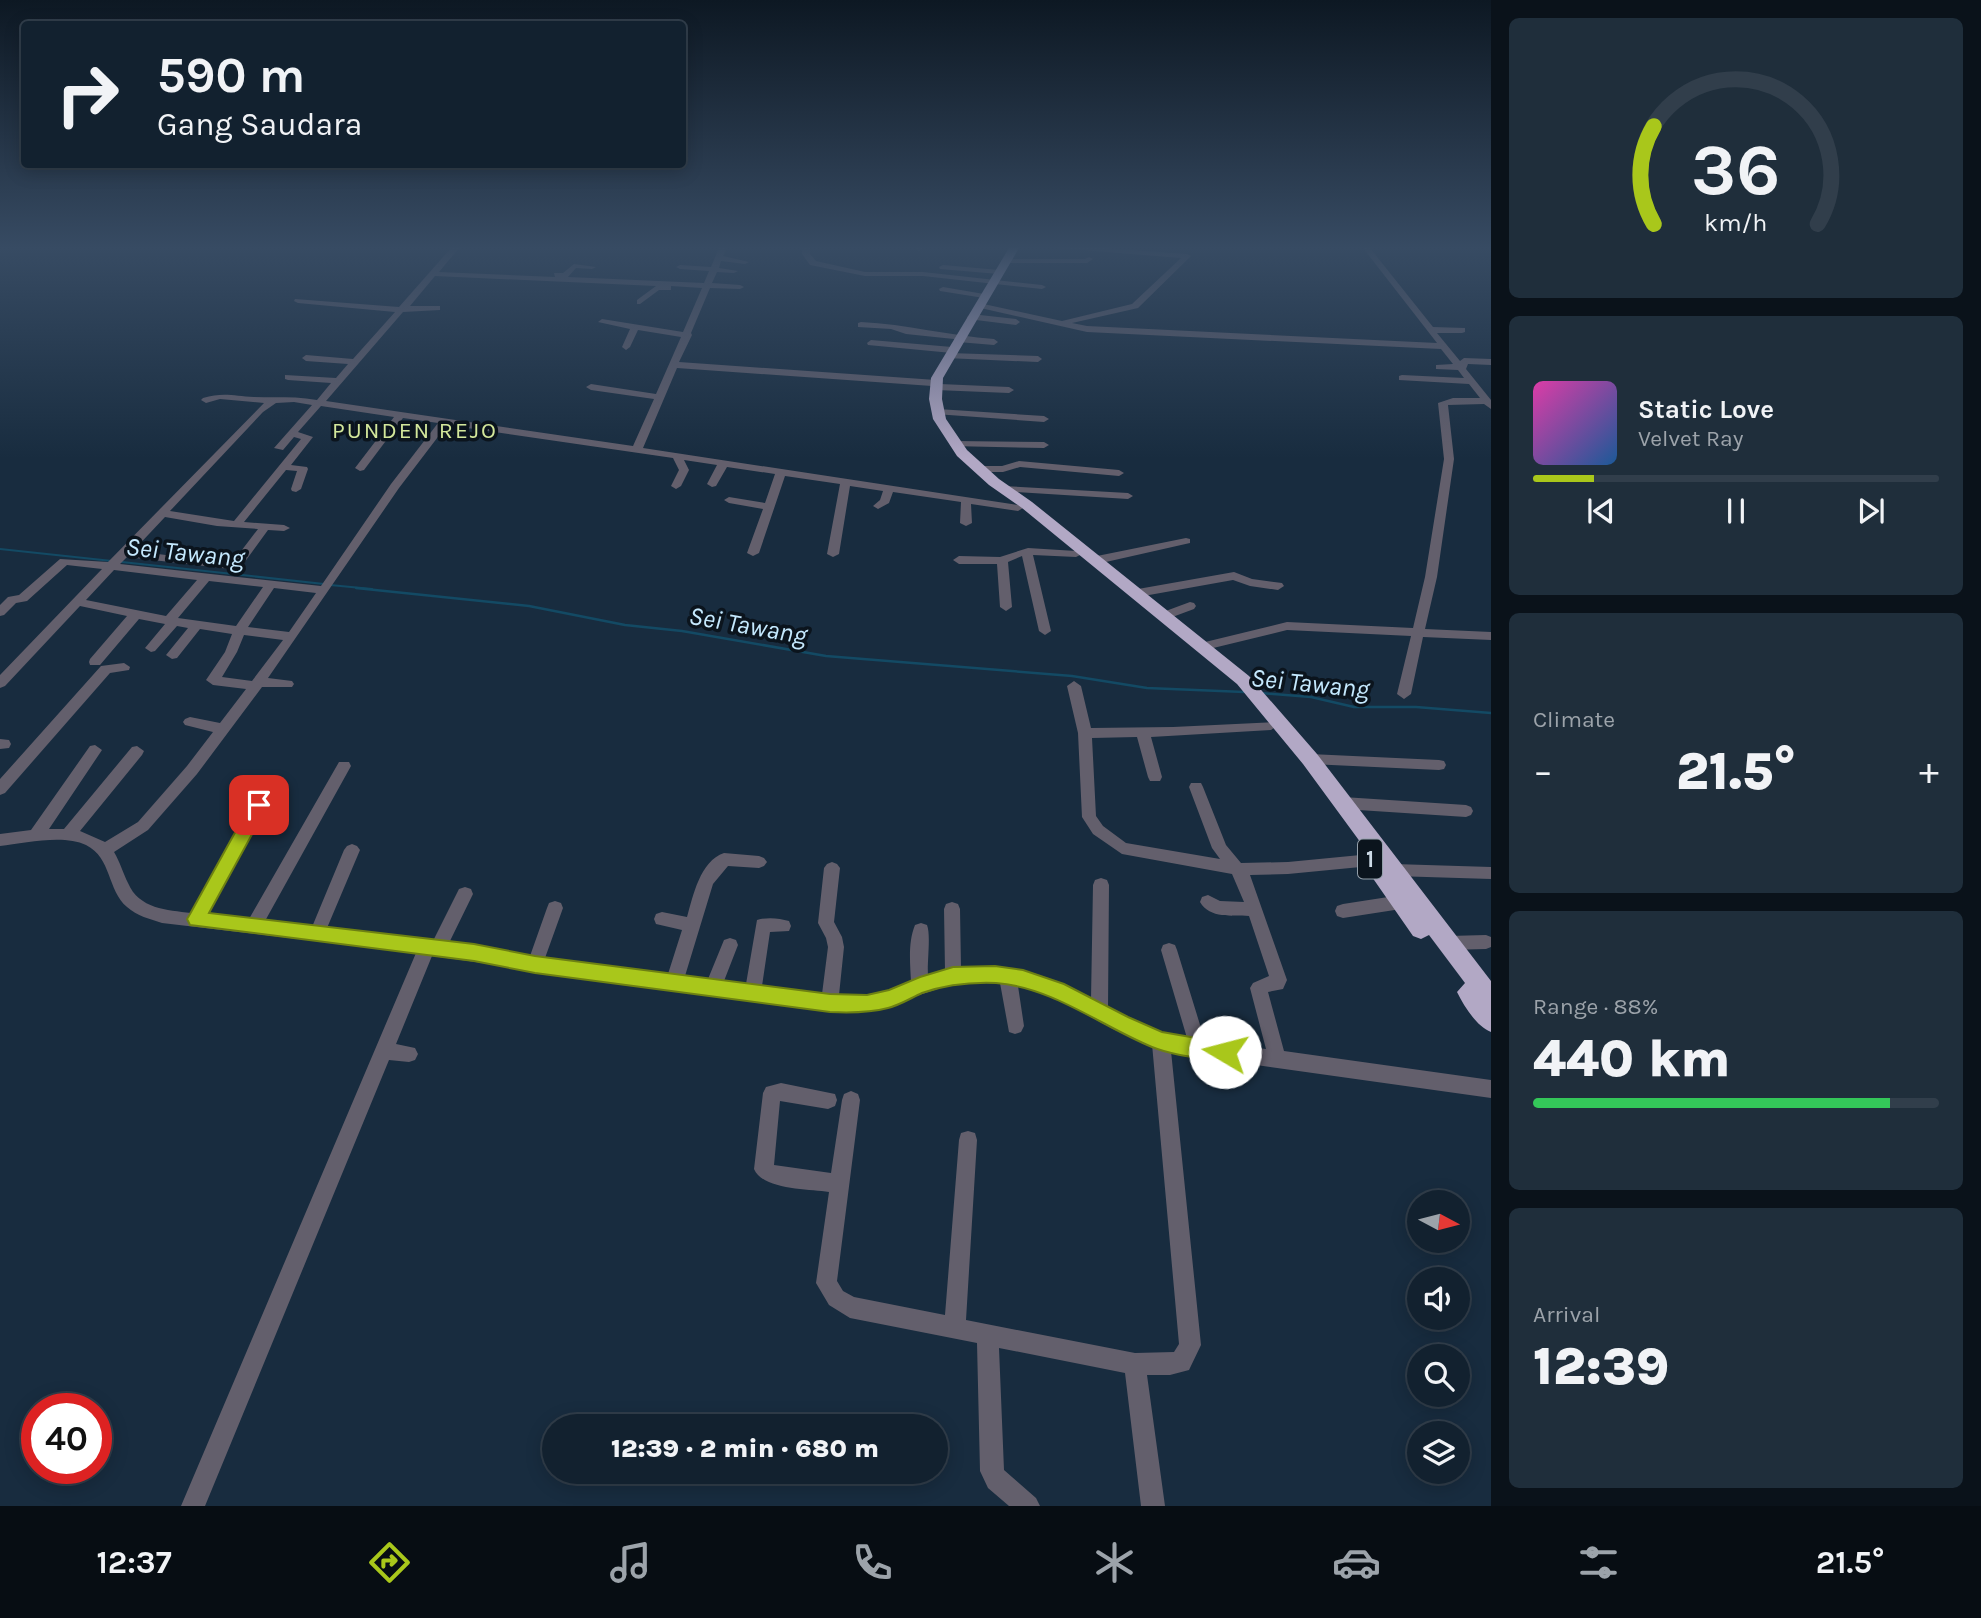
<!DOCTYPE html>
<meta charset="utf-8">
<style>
:root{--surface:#12212f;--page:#1f2e3b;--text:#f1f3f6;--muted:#9ca3aa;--line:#313e4b;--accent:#a9c71b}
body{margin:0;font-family:Karla,sans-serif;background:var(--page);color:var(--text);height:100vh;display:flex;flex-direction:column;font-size:26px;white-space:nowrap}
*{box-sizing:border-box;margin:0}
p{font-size:23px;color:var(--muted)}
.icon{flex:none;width:38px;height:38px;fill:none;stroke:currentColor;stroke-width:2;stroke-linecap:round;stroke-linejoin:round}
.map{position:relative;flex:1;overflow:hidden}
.drawer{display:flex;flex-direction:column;gap:18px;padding:18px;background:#0a121a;width:490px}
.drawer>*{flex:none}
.hud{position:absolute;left:21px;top:21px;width:665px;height:147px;border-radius:7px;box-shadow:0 4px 18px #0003,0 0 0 2px var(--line);background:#12212f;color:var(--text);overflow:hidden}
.needle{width:46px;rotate:97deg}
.buttons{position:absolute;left:1407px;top:1190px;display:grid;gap:14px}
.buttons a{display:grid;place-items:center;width:63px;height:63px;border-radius:50%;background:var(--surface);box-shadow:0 4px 18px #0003,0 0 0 2px var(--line);font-size:35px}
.speed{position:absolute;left:21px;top:1393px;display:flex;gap:14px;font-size:35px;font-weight:700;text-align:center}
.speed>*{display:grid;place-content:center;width:91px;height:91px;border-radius:50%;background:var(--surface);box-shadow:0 4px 18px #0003,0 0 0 2px var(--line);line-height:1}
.speed .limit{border:10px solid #d22;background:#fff;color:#111}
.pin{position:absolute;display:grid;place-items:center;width:60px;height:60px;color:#fff;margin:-30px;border-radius:14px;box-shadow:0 4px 10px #0006}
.me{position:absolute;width:77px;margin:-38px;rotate:278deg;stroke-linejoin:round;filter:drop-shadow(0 0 5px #0008)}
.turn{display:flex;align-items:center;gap:24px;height:147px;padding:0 21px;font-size:32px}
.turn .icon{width:91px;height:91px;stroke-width:2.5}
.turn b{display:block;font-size:49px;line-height:60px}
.big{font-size:52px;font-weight:800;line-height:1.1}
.drawer .card{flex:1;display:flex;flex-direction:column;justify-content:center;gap:10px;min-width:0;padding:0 24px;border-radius:10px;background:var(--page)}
.drawer .dial{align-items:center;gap:0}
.dial svg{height:182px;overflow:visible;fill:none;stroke:var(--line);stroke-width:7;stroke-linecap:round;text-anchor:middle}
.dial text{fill:var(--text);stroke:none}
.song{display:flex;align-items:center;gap:21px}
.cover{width:84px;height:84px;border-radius:10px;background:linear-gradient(135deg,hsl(320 70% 55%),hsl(210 70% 35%))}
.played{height:7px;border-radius:4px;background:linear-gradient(90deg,var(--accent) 15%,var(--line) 15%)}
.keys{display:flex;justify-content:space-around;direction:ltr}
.heat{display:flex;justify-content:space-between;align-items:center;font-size:38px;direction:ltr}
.charge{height:10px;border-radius:5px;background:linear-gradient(90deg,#34c759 88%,var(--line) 0)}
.trip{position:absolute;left:542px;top:1414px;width:406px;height:70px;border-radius:35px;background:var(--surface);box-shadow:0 4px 18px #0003,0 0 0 2px var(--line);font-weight:800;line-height:70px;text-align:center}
.tabs{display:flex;height:112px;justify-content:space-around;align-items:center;background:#070d13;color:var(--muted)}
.tabs .icon{width:49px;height:49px}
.tabs .on{color:var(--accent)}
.tabs b{font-size:32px;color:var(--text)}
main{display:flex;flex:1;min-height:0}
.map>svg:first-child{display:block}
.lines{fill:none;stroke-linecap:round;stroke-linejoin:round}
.stream-far1{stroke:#134a64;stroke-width:2}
.stream{stroke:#134a64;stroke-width:2.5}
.minor{fill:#635f6c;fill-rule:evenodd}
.highway{fill:#b2a8c5;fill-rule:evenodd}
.route{fill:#a9c71b;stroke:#6e8112;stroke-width:2}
.labels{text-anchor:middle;stroke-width:7;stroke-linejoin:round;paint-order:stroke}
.far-quarter-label{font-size:23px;letter-spacing:2px;fill:#d3e79b;stroke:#0b141d}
.shield{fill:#0b141d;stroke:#939faa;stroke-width:2}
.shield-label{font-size:23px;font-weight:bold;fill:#cddae6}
.water-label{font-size:26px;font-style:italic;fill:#c5e9fe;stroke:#0b141d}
</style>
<main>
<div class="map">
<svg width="1491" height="1506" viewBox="0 0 1491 1506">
<rect width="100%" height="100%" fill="#182c3f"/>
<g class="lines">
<g class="stream-far1">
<path d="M 0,549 L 112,561"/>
<path d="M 122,562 L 324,584"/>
<path d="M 330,585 L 372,589"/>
</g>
<g class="stream">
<path d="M 356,588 L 529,606 L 625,625 L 682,631 L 826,656 L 1072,676 L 1147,688 L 1244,692"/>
<path d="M 1261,693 L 1311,697 L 1354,707 L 1416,707 L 1491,713"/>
</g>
<g class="minor">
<path d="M 451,248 L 459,248 L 439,272 L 555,277 L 554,273 L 563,273 L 574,264 L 596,267 L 592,269 L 576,268 L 568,277 L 704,283 L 709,271 L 680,269 L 676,267 L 680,265 L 711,267 L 719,248 L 727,248 L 723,256 L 749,262 L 745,264 L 721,261 L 719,268 L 738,271 L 734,273 L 717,272 L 712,283 L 740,285 L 744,287 L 740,289 L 710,288 L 691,333 L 692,335 L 679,362 L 936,380 L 939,381 L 940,384 L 1009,387 L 1014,390 L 1009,393 L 936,390 L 933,389 L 932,386 L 677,368 L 643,448 L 1018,505 L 1023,508 L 1018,511 L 971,504 L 972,523 L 966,526 L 960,523 L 961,502 L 893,492 L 889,503 L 878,509 L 873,506 L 880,500 L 883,491 L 850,486 L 839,554 L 833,557 L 827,554 L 840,484 L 785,476 L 759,553 L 753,556 L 747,553 L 763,509 L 729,503 L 724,500 L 729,497 L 765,503 L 775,474 L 727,467 L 716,486 L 712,487 L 707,484 L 717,465 L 684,460 L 689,470 L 681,486 L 676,489 L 671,486 L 679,470 L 673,458 L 447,425 L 399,488 L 268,678 L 292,681 L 294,684 L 292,687 L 262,687 L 197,774 L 148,830 L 114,852 C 120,862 123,873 128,883 C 139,909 167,910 191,913 L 254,801 L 264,801 L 266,805 L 207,914 L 249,919 L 339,762 L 349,762 L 351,766 L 265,921 L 312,927 L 344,850 L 347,846 L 352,844 L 357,846 L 360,850 L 327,928 L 433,941 L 459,889 L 465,887 L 471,889 L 473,894 L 449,943 L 530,956 L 547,908 L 549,903 L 555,901 L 561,903 L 563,908 L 545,958 L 668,974 L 682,930 L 656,924 L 654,919 L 656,914 L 662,912 L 687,917 C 693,896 700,861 724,853 L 759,856 L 764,858 L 767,862 L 764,866 L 759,868 L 728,866 L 713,884 L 685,976 L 708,979 L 724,940 L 730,938 L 736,940 L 738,945 L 724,981 L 746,984 L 757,920 C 767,917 779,918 789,921 L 791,926 L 789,931 L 770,932 L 762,986 L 822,994 L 828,947 L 826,938 L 818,923 L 824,868 L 827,864 L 832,862 L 837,864 L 840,868 L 834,922 L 842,937 L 844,947 L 839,995 C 868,996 885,993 911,981 C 910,962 908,942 915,925 L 921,923 L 927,925 C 931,935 927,962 928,975 L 945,971 L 944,909 L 946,904 L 952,902 L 958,904 L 960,909 L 961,968 C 1014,967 1044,975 1091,999 L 1093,885 L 1095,880 L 1101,878 L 1107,880 L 1109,885 L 1108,1008 C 1132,1021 1160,1034 1187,1038 L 1161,950 L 1163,945 L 1169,943 L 1175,945 L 1177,950 L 1205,1041 L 1266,1049 L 1250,988 L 1253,983 L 1269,976 L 1249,916 C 1232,915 1210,919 1200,902 L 1202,897 L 1208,895 L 1220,901 L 1244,902 L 1232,874 L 1122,854 L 1093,834 L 1082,817 L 1078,733 L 1067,686 L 1074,681 L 1081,686 L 1091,728 L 1173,727 L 1276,722 L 1278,725 L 1271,730 L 1151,737 L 1162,777 L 1160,781 L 1150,781 L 1148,777 L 1137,737 L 1092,738 L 1096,816 L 1103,826 L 1126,843 L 1220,859 L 1212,848 L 1189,787 L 1191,783 L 1201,783 L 1203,787 L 1226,845 L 1241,863 L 1288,862 L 1371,854 L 1376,856 L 1379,860 L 1376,864 L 1371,866 L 1288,874 L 1250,875 L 1287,980 L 1283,989 L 1268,992 L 1284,1051 L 1491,1080 L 1491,1098 L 1199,1057 L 1171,1051 L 1201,1345 L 1189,1370 L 1170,1375 L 1147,1375 L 1165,1506 L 1141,1506 L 1125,1373 L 999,1348 L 1004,1470 L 1036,1498 L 1040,1506 L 1009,1506 L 988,1488 L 980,1471 L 977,1343 L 850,1318 L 829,1305 L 816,1283 L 829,1192 C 808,1189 763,1190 754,1169 L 763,1093 L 766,1087 L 781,1083 L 835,1094 L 837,1100 L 835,1106 L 828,1109 L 780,1101 L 774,1165 L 831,1173 L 842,1100 L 844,1094 L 851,1091 L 858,1094 L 860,1100 L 837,1281 L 843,1291 L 854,1297 L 945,1315 L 959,1140 L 961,1133 L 968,1131 L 975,1133 L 977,1140 L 966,1320 L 1135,1353 L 1174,1352 L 1179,1344 L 1152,1044 L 1115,1030 L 1052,996 L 1018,986 L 1024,1026 L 1021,1032 L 1015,1034 L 1009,1032 L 1000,983 L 995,983 L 953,984 L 867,1012 L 830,1011 L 432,956 L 396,1044 L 415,1048 L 418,1054 L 415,1060 L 409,1062 L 389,1060 L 205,1506 L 181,1506 L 416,953 L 162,923 C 150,919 137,916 127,907 C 107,890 112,858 86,845 C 64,834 24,843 0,846 L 0,834 L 31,830 L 90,746 L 95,745 L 102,750 L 49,829 L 64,829 L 132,747 L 137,746 L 144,751 L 142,755 L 80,831 L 105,842 L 138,822 L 187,766 L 213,732 L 185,725 L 183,722 L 185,719 L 190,717 L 220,723 L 246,689 L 213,685 L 206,680 L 225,652 L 232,634 L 200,629 L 177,658 L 172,659 L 166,655 L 188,628 L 177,626 L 155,651 L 151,652 L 145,648 L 165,624 L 139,619 L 100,665 L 90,665 L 89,662 L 90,659 L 127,616 L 80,606 L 5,686 L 0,688 L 0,675 L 102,569 L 67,565 L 27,601 L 16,603 L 4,615 L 0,616 L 0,605 L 8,597 L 19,595 L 60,559 L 108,562 L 264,403 L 220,399 L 206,403 L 201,400 L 203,398 C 223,392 234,396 254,397 C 275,398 295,396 317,400 L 331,383 L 288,380 L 285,379 L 285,375 L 336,378 L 348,364 L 306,361 L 302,358 L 306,355 L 353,359 L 395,312 L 298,303 L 294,301 L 295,299 L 399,307 ZM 435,276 L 656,286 L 637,300 L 637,304 L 640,304 L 659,290 L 671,290 L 671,286 L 702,288 L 683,332 L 602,319 L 598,322 L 630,329 L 622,347 L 626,350 L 630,347 L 638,330 L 681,337 L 656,394 L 591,384 L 586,387 L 591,390 L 654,399 L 633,446 L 326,401 L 403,312 L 440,310 L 440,306 L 410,306 ZM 294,402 L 312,405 L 274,448 L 283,450 L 294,437 L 301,439 L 234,521 L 170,511 L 263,412 L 276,403 ZM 321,406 L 394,417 L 355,468 L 360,471 L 364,470 L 403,418 L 438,423 L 391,484 L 321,586 L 120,564 L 127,557 L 239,570 L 268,530 L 284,531 L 290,528 L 284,525 L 244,522 L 286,470 L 297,471 L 291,489 L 292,491 L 296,492 L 301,489 L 308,469 L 307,467 L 291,465 L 313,437 L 298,432 ZM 165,517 L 217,526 L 258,529 L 232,563 L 133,551 ZM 114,570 L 197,580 L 166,616 L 86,600 ZM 209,581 L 263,587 L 236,626 L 178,618 ZM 274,588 L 316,593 L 289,632 L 248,627 ZM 244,635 L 283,640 L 252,681 L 222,677 L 237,652 Z"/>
<path d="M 802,248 L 810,248 L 810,254 L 816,261 L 865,272 L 923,272 L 1042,285 L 1046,287 L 1042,289 L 923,276 L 865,276 L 810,265 L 802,254 Z"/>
<path d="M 914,248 L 922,248 L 923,249 L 919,251 Z"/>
<path d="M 1057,248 L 1104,248 L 1187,254 L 1191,256 L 1138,308 L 1072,323 L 1087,326 L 1437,343 L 1363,248 L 1370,248 L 1433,327 L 1465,328 L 1465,332 L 1462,333 L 1437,333 L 1460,361 L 1464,358 L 1491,359 L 1491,365 L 1468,364 L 1466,369 L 1491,400 L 1491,409 L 1484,404 L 1448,405 L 1454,459 L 1437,577 L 1425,629 L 1491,632 L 1491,640 L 1423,637 L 1411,694 L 1404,699 L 1397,694 L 1411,636 L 1287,630 L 1205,650 L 1201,649 L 1199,646 L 1201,643 L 1287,622 L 1413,628 L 1425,577 L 1444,459 L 1438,403 L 1453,398 L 1480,398 L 1469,384 L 1399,380 L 1399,376 L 1402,375 L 1464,378 L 1458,370 L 1436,369 L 1436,365 L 1453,364 L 1441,349 L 1087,332 L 976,307 L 976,303 L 979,303 L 1062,321 L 1132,304 L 1181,258 Z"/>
<path d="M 1089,257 L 1093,259 L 1087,263 L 1005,263 L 1001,261 L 1005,259 L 1085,259 Z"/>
<path d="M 943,265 L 999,270 L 1003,272 L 999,274 L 940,269 L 939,267 Z"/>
<path d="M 943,287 L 984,294 L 988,296 L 984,298 L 940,291 L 939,289 Z"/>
<path d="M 971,314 L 1016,319 L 1020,322 L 1016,325 L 968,319 L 967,317 Z"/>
<path d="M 861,322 C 906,324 950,336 994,339 L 998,342 L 994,345 L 958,342 L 954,339 L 906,334 L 891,329 L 858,327 L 858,323 Z"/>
<path d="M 871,340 L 952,347 L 956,350 L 952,353 L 868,345 L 867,343 Z"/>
<path d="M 949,353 L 1038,356 L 1042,359 L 1038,362 L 946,358 L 946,354 Z"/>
<path d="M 938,409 L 1044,416 L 1049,419 L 1044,422 L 935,414 L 933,412 Z"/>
<path d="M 955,441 L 1044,442 L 1049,445 L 1044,448 L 951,446 L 950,444 Z"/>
<path d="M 1019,461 L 1119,470 L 1124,473 L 1119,476 L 1020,467 L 1003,472 L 979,472 L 974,469 L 979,466 L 1002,466 Z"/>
<path d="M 1003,486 L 1128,493 L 1133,496 L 1128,499 L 999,491 L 998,489 Z"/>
<path d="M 1186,538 L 1190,539 L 1190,543 L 1097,564 L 1091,560 L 1097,556 Z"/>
<path d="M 1028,548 L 1076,551 L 1082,554 L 1076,557 L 1033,555 L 1051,631 L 1045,635 L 1039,631 L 1022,556 L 1008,562 L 1012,607 L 1006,611 L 1000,607 L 997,564 L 959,564 L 953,560 L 959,556 L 1000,557 Z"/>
<path d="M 1234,572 L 1252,579 L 1282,583 L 1284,586 L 1278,590 L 1250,586 L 1233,580 L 1138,597 L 1132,593 L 1138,589 Z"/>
<path d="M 1190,602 L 1194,603 L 1196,606 L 1194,609 L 1167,619 L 1161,615 L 1163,612 Z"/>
<path d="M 124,663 L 130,667 L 129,670 L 110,673 L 5,793 L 0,795 L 0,779 L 101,666 Z"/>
<path d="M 0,739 L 9,740 L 11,744 L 9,748 L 0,749 Z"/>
<path d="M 1310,754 L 1439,760 L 1444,761 L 1446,765 L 1444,769 L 1439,770 L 1310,764 L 1303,759 Z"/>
<path d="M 1343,797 L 1466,805 L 1471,807 L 1473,811 L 1471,815 L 1466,817 L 1343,809 L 1338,807 L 1336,803 L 1338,799 Z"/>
<path d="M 1394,864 L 1491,867 L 1491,879 L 1394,876 L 1389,875 L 1386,870 L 1389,865 Z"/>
<path d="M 1401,895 L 1407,897 L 1409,902 L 1407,907 L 1401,909 L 1343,918 L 1337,916 L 1335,911 L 1337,906 L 1343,904 Z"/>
<path d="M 1486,935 L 1491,937 L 1491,947 L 1486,949 L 1448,950 L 1442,948 L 1440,943 L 1442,938 L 1448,936 Z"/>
</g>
<path class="highway" d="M 1009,248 L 1019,248 L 943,378 L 942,399 L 946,419 L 967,450 L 999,479 L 1032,502 L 1249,676 L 1317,754 L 1491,981 L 1491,1032 C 1476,1026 1464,1006 1457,992 L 1465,983 L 1429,935 L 1421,939 L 1413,936 L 1372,877 L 1375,871 L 1380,869 L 1303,764 L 1237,684 L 1022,508 L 989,485 L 957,456 L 933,419 L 929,399 L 931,378 Z"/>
</g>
<linearGradient id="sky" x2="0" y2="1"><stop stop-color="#0d1823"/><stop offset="0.54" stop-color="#374b63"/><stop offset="1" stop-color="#374b63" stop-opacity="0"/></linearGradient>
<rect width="1491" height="459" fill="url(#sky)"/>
<path class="route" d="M 259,799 L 265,800 L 268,805 L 209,913 L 474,944 L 535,956 L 830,994 L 867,995 L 889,990 L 920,977 L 953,967 L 995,966 L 1023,970 L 1064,984 L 1128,1017 L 1162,1032 L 1225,1043 L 1232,1046 L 1235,1052 L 1232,1059 L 1225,1062 C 1201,1058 1174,1056 1152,1047 C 1101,1026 1052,987 996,983 C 971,982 945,985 922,993 C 911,998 900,1005 888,1008 C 869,1013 850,1013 830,1012 L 535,973 L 474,961 L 190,925 L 187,919 L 190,914 L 253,800 Z"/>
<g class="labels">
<g class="far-quarter-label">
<text x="415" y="438">PUNDEN REJO</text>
</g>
<rect class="shield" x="1358" y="839.5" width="24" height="39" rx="5"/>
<g class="shield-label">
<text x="1370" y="867">1</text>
</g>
<g class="water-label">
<text transform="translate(185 552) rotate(6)" y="9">Sei Tawang</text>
<text transform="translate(748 625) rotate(10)" y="9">Sei Tawang</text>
<text transform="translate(1310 683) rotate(6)" y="9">Sei Tawang</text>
</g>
</g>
</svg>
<div class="buttons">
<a><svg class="needle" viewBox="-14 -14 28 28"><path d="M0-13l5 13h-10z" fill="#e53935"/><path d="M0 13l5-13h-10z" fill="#9ca3aa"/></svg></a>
<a><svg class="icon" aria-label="sound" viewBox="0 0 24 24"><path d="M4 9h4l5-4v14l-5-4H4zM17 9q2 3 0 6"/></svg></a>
<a><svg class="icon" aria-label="search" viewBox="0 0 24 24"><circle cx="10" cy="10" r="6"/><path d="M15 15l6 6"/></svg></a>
<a><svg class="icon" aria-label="layers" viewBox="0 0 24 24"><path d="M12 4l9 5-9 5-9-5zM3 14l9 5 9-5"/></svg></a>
</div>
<div class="speed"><div class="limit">40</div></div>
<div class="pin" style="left:259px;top:805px;background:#d93025"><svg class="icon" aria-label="arrive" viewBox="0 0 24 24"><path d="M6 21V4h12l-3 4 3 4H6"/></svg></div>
<svg class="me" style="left:1225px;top:1052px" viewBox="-20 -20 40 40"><circle r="19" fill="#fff"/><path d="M0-13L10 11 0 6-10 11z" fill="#a9c71b"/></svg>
<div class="trip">12:39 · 2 min · 680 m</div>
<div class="hud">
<div class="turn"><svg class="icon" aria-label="right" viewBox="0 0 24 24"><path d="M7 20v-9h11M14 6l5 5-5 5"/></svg><div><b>590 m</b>Gang Saudara</div></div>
</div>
</div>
<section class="drawer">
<div class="card dial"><svg viewBox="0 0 100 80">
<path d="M14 69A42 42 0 1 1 86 69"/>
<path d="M14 69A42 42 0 0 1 14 26" stroke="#a9c71b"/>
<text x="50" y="56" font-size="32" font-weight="700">36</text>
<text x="50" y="72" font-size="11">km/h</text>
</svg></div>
<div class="card">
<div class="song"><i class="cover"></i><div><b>Static Love</b><p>Velvet Ray</p></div></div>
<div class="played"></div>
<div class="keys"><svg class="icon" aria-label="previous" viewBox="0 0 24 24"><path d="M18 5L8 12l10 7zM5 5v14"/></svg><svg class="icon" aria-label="pause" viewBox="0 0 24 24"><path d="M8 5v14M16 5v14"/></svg><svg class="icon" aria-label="next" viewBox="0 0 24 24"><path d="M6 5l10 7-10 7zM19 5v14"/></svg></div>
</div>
<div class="card"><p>Climate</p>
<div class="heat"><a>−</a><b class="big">21.5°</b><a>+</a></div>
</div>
<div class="card"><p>Range · 88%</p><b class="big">440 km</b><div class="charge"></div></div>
<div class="card"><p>Arrival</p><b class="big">12:39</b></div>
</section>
</main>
<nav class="tabs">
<b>12:37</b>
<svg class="icon on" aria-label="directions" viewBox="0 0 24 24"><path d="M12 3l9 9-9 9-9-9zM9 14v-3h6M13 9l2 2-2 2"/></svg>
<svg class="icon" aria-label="music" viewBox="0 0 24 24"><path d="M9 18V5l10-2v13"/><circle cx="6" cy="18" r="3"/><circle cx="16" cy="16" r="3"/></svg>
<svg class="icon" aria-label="phone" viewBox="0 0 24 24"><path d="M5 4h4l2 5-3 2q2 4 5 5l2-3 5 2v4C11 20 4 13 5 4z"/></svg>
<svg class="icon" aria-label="climate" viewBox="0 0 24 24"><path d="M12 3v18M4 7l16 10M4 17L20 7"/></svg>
<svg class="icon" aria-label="car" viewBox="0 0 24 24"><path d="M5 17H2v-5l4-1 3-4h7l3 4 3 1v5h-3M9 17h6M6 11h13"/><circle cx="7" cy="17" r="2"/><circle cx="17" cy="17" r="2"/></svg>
<svg class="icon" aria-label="filters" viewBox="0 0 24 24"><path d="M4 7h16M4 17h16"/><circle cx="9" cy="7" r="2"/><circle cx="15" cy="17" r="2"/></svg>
<b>21.5°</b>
</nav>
